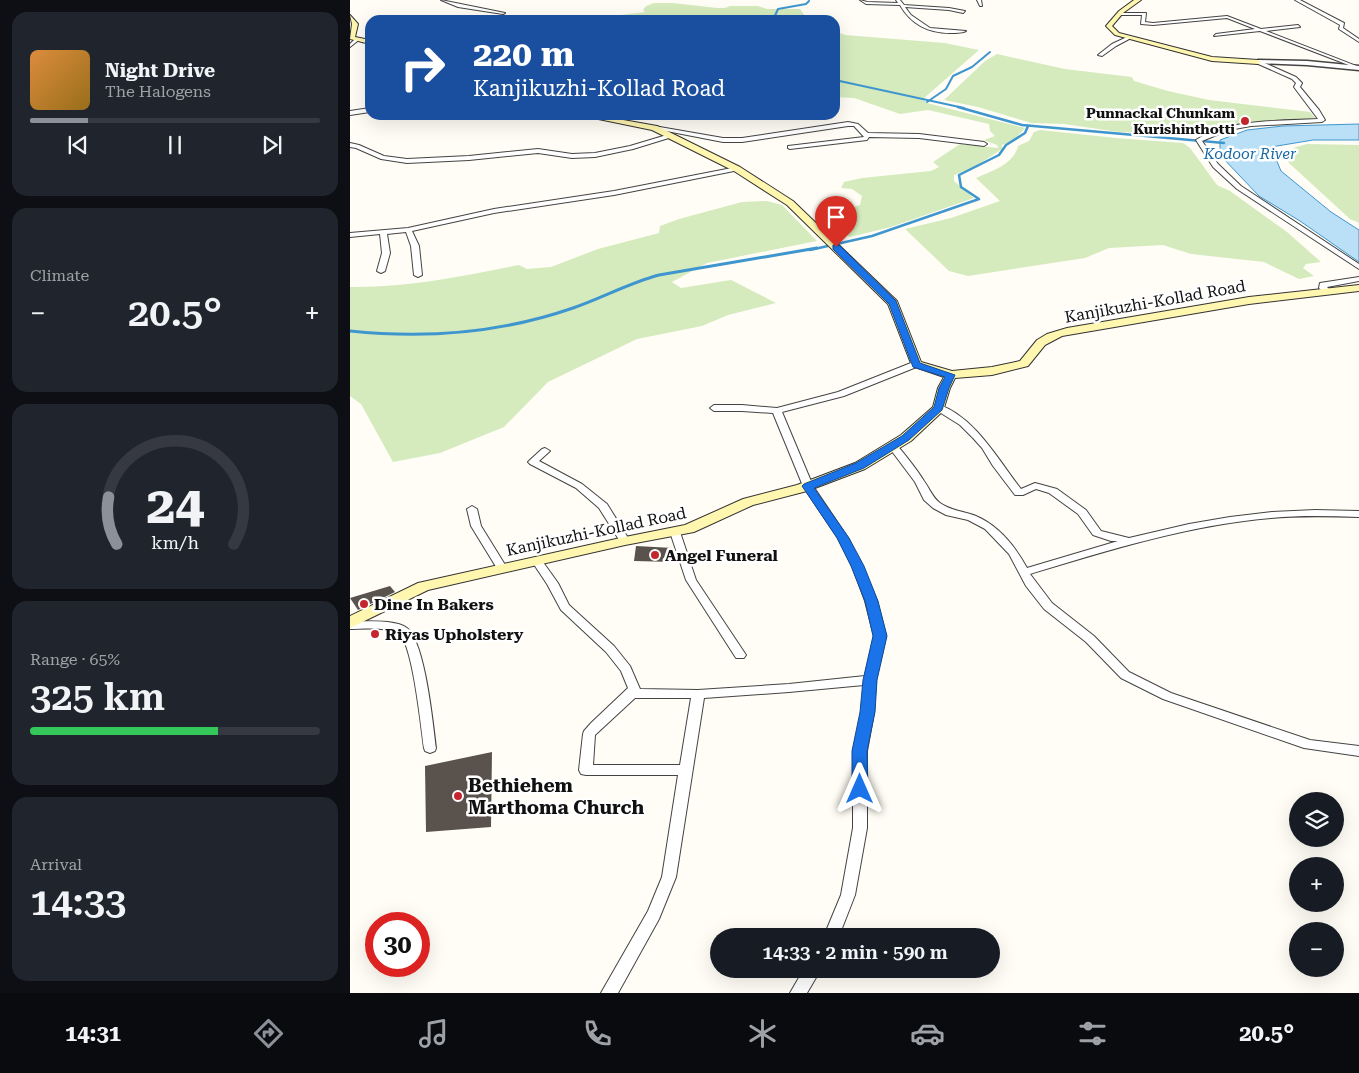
<!DOCTYPE html>
<meta charset="utf-8">
<style>
:root{--surface:#171b24;--page:#20242c;--text:#f1f3f6;--muted:#9ea1a6;--line:#363941;--accent:#8c9099}
body{margin:0;font-family:"Roboto Serif",serif;background:var(--page);color:var(--text);height:100vh;display:flex;flex-direction:column;font-size:19px;white-space:nowrap}
*{box-sizing:border-box;margin:0}
p{font-size:16px;color:var(--muted)}
.icon{flex:none;width:28px;height:28px;fill:none;stroke:currentColor;stroke-width:2;stroke-linecap:round;stroke-linejoin:round}
.map{position:relative;flex:1;overflow:hidden}
.details{display:flex;flex-direction:column;gap:12px;padding:12px;background:#0d0f14;width:350px}
.details>*{flex:none}
.hud{position:absolute;left:15px;top:15px;width:475px;height:105px;border-radius:15px;box-shadow:0 5px 20px #0002;background:#1a4fa0;color:#fff;overflow:hidden}
.controls{position:absolute;left:939px;top:792px;display:grid;gap:10px}
.controls a{display:grid;place-items:center;width:55px;height:55px;border-radius:50%;background:var(--surface);box-shadow:0 5px 20px #0002;font-size:25px}
.speed{position:absolute;left:15px;top:912px;display:flex;gap:10px;font-size:25px;font-weight:700;text-align:center}
.speed>*{display:grid;place-content:center;width:65px;height:65px;border-radius:50%;background:var(--surface);box-shadow:0 5px 20px #0002;line-height:1}
.speed .limit{border:8px solid #d22;background:#fff;color:#111}
.pin{position:absolute;display:grid;place-items:center;width:42px;height:42px;color:#fff;margin:-51px -21px;border-radius:50% 50% 50% 0;rotate:-45deg;box-shadow:0 0 5px #0007}
.pin .icon{rotate:45deg}
.me{position:absolute;width:55px;margin:-28px;rotate:0deg;stroke-linejoin:round;filter:drop-shadow(0 0 4px #0008)}
.turn{display:flex;align-items:center;gap:18px;height:105px;padding:0 25px;font-size:22px}
.turn .icon{width:65px;height:65px;stroke-width:2.5}
.turn b{display:block;font-size:35px;line-height:42px}
.big{font-size:38px;font-weight:600;line-height:1.1}
.details .tile{flex:1;display:flex;flex-direction:column;justify-content:center;gap:8px;min-width:0;padding:0 18px;border-radius:15px;background:var(--page)}
.details .dial{align-items:center;gap:0}
.dial svg{height:130px;overflow:visible;fill:none;stroke:var(--line);stroke-width:7;stroke-linecap:round;text-anchor:middle}
.dial text{fill:var(--text);stroke:none}
.song{display:flex;align-items:center;gap:15px}
.cover{width:60px;height:60px;border-radius:8px;background:linear-gradient(135deg,hsl(30 70% 55%),hsl(40 70% 35%))}
.played{height:5px;border-radius:2px;background:linear-gradient(90deg,var(--accent) 20%,var(--line) 20%)}
.keys{display:flex;justify-content:space-around;direction:ltr}
.heat{display:flex;justify-content:space-between;align-items:center;font-size:28px;direction:ltr}
.charge{height:8px;border-radius:4px;background:linear-gradient(90deg,#34c759 65%,var(--line) 0)}
.trip{position:absolute;left:360px;top:928px;width:290px;height:50px;border-radius:25px;background:var(--surface);box-shadow:0 5px 20px #0002;font-weight:600;line-height:50px;text-align:center}
.tabs{display:flex;height:80px;justify-content:space-around;align-items:center;background:#090b0e;color:var(--muted)}
.tabs .icon{width:35px;height:35px}
.tabs .current{color:var(--accent)}
.tabs b{font-size:22px;color:var(--text)}
main{display:flex;flex:1;min-height:0}
.map>svg:first-child{display:block}
.green{fill:#d5ebbd}
.water{fill:#b9e0f7;stroke:#3f96cf}
.lines{fill:none;stroke-linecap:round;stroke-linejoin:round}
.stream-far2{stroke:#3f96cf;stroke-width:2}
.stream-far1{stroke:#3f96cf;stroke-width:2.5}
.stream{stroke:#3f96cf;stroke-width:3}
.building{fill:#5a524d}
.minor-casing{stroke:#444;stroke-width:2}
.tertiary-casing{stroke:#444;stroke-width:3}
.secondary-casing{stroke:#333;stroke-width:2}
.minor{fill:#fff;fill-rule:evenodd}
.tertiary{fill:#fff;fill-rule:evenodd}
.secondary{fill:#fff6b0;fill-rule:evenodd}
.route{fill:#1a73e8;stroke:#114b97}
.poi-dot{fill:#c4262e;stroke:#fff;stroke-width:2}
.labels{text-anchor:middle;stroke-width:5;stroke-linejoin:round;paint-order:stroke}
.far-poi-label{font-size:14px;font-weight:bold;fill:#111;stroke:#fff;text-anchor:end}
.far-water-label{font-size:15px;font-style:italic;fill:#1768a6;stroke:#fff}
.street-label{font-size:16px;fill:#111;stroke:#fff}
.poi-label{font-size:16px;font-weight:bold;fill:#111;stroke:#fff;text-anchor:start}
.near-poi-label{font-size:19px;font-weight:bold;fill:#111;stroke:#fff;text-anchor:start}
</style>
<main>
<section class="details">
<div class="tile">
<div class="song"><i class="cover"></i><div><b>Night Drive</b><p>The Halogens</p></div></div>
<div class="played"></div>
<div class="keys"><svg class="icon" aria-label="previous" viewBox="0 0 24 24"><path d="M18 5L8 12l10 7zM5 5v14"/></svg><svg class="icon" aria-label="pause" viewBox="0 0 24 24"><path d="M8 5v14M16 5v14"/></svg><svg class="icon" aria-label="next" viewBox="0 0 24 24"><path d="M6 5l10 7-10 7zM19 5v14"/></svg></div>
</div>
<div class="tile"><p>Climate</p>
<div class="heat"><a>−</a><b class="big">20.5°</b><a>+</a></div>
</div>
<div class="tile dial"><svg viewBox="0 0 100 80">
<path d="M14 69A42 42 0 1 1 86 69"/>
<path d="M14 69A42 42 0 0 1 9 40" stroke="#8c9099"/>
<text x="50" y="56" font-size="32" font-weight="700">24</text>
<text x="50" y="72" font-size="11">km/h</text>
</svg></div>
<div class="tile"><p>Range · 65%</p><b class="big">325 km</b><div class="charge"></div></div>
<div class="tile"><p>Arrival</p><b class="big">14:33</b></div>
</section>
<div class="map">
<svg width="1009" height="993" viewBox="0 0 1009 993">
<rect width="100%" height="100%" fill="#fffdf5"/>
<g class="green">
<path d="M 304,3 L 323,3 L 367,8 L 375,8 L 380,6 L 408,6 L 417,9 L 450,9 L 455,16 L 461,20 L 256,20 L 271,15 L 295,12 L 293,10 L 296,6 Z"/>
<path d="M 485,31 L 495,35 L 595,43 L 629,50 L 573,99 L 577,103 L 675,128 L 664,140 L 652,145 L 652,149 L 623,168 L 604,175 L 604,181 L 624,198 L 541,227 L 500,237 L 484,229 L 473,217 L 510,205 L 512,196 L 502,189 L 491,188 L 494,182 L 512,178 L 581,171 L 589,167 L 583,162 L 610,144 L 648,148 L 647,145 L 634,140 L 645,136 L 640,131 L 639,124 L 578,110 L 550,114 L 504,98 L 485,97 Z"/>
<path d="M 647,54 L 715,69 L 782,77 L 784,81 L 818,91 L 859,100 L 960,112 L 967,120 L 907,122 L 858,136 L 769,132 L 714,124 L 681,123 L 628,107 L 594,100 L 635,61 Z"/>
<path d="M 690,130 L 766,138 L 833,143 L 840,148 L 867,185 L 880,191 L 937,232 L 971,262 L 956,264 L 953,268 L 964,276 L 949,279 L 914,262 L 841,254 L 813,245 L 759,248 L 735,258 L 618,276 L 599,271 L 555,229 L 601,218 L 650,201 L 626,178 C 642,171 664,164 668,146 L 679,141 L 684,132 Z"/>
<path d="M 957,144 L 1009,145 L 1009,223 L 1000,219 L 939,163 L 936,156 L 943,148 Z"/>
<path d="M 417,201 L 432,205 L 467,241 L 357,263 L 322,282 L 331,288 L 381,280 L 426,303 L 378,315 L 352,326 L 287,339 L 198,382 L 154,427 L 90,453 L 43,462 L 11,404 L 0,396 L 0,287 C 56,288 114,276 169,265 L 177,269 L 201,267 L 248,249 L 309,233 L 310,226 L 329,219 L 392,202 Z"/>
</g>
<path class="water" d="M 1009,124 L 1009,140 L 963,140 L 921,147 L 931,171 L 981,212 L 1009,230 L 1009,262 L 950,221 L 909,196 L 870,155 L 870,140 L 897,130 L 933,126 Z"/>
<g class="lines">
<g class="stream-far2">
<path d="M 423,20 L 428,9 L 456,4 L 459,1"/>
<path d="M 485,80 L 614,108"/>
<path d="M 577,102 L 596,89 L 603,76 L 622,67 L 640,52"/>
</g>
<g class="stream-far1">
<path d="M 608,107 L 672,125 L 874,143"/>
<path d="M 460,250 L 522,236 L 629,199 L 611,187 L 609,175 L 649,155 L 656,145 L 675,133 L 678,126"/>
</g>
<path class="stream" d="M 0,331 C 76,339 151,333 223,308 C 252,298 279,283 309,275 L 467,248"/>
</g>
<g class="building">
<path d="M 286,546 L 323,548 L 325,554 L 324,562 L 284,561 Z"/>
<path d="M 40,586 L 45,592 L 8,610 L 0,598 Z"/>
<path d="M 142,752 L 141,827 L 76,832 L 75,766 Z"/>
</g>
<g class="lines">
<g class="minor-casing">
<g id="minor">
<path d="M 91,0 L 155,13 L 153,14 L 108,7 Z"/>
<path d="M 510,0 L 517,2 L 548,3 L 546,0 L 550,0 L 554,5 L 599,8 L 615,11 L 613,13 L 599,10 L 555,7 L 561,15 L 580,28 L 616,31 C 612,33 606,33 600,33 C 578,33 561,24 550,5 L 516,4 Z"/>
<path d="M 627,0 L 631,0 L 632,6 L 630,6 Z"/>
<path d="M 945,0 L 950,0 L 994,23 L 993,28 L 1009,39 L 1009,42 L 989,29 L 990,25 Z"/>
<path d="M 769,13 L 796,13 L 795,22 L 803,23 L 877,16 L 911,29 L 948,25 L 950,27 L 916,31 L 1009,67 L 1009,69 L 910,31 L 864,36 L 866,34 L 905,29 L 877,18 L 803,25 L 791,24 L 792,15 L 767,15 Z"/>
<path d="M 777,37 L 781,38 L 766,46 L 752,56 L 748,55 L 762,44 Z"/>
<path d="M 6,38 L 10,39 L 0,47 L 0,44 Z"/>
<path d="M 906,61 L 910,61 L 946,77 L 952,83 L 950,87 L 969,110 L 975,120 L 972,122 L 901,126 L 879,130 L 852,141 L 868,164 L 891,186 L 1009,264 L 1009,269 L 887,189 L 863,167 L 846,140 C 877,119 931,121 968,119 L 944,87 L 946,83 L 942,79 L 906,63 Z"/>
<path d="M 20,108 L 20,112 L 0,115 L 0,111 Z"/>
<path d="M 498,122 L 508,124 L 518,133 L 569,134 L 634,142 L 637,144 L 634,146 L 569,138 L 519,137 L 517,140 L 440,149 L 438,148 L 438,146 L 514,137 L 504,126 L 498,126 L 392,142 L 373,142 L 301,128 L 304,126 L 373,138 L 392,138 Z"/>
<path d="M 320,134 L 323,136 L 322,137 L 283,149 L 245,157 L 222,158 L 188,153 L 119,160 L 57,163 L 31,159 L 6,148 L 0,147 L 0,143 L 9,145 L 34,156 L 57,159 L 119,156 L 188,149 L 222,154 L 245,153 L 280,146 Z"/>
<path d="M 387,167 L 389,168 L 389,170 L 264,195 L 144,213 L 62,231 L 69,246 L 72,275 L 68,277 L 64,275 L 61,246 L 56,232 L 37,234 L 40,253 L 35,271 L 31,273 L 27,271 L 32,253 L 30,234 L 0,237 L 0,233 L 58,228 L 144,209 L 264,191 Z"/>
<path d="M 1009,277 L 1009,281 L 977,287 L 980,290 L 979,292 L 973,292 L 969,288 L 970,283 Z"/>
<path d="M 566,361 L 569,362 L 569,366 L 494,396 L 432,412 L 463,486 L 498,538 L 512,566 L 527,601 L 536,636 L 526,680 L 524,712 L 517,751 L 517,828 L 505,895 L 489,936 L 474,936 L 491,895 L 503,828 L 503,751 L 512,712 L 514,685 L 439,692 L 354,698 L 326,877 L 309,919 L 268,993 L 251,993 L 298,911 L 312,877 L 328,775 L 236,775 L 231,774 L 229,770 L 233,734 L 234,731 L 241,723 L 278,688 L 271,671 L 256,652 L 211,610 L 197,584 L 181,560 L 182,558 L 190,558 L 208,583 L 219,605 L 264,646 L 280,666 L 290,689 L 348,690 L 439,684 L 515,676 L 524,636 L 515,601 L 502,566 L 488,538 L 453,486 L 423,413 L 392,411 L 364,411 L 360,408 L 364,405 L 392,405 L 427,408 L 488,392 ZM 285,698 L 341,698 L 330,765 L 243,765 L 245,735 Z"/>
<path d="M 589,405 C 624,416 649,461 671,489 L 685,483 L 707,489 L 736,510 L 751,531 L 779,538 L 839,524 L 880,517 L 922,512 L 965,510 L 1009,511 L 1009,517 C 980,516 951,515 921,518 C 839,525 759,550 680,574 L 702,603 L 744,636 L 779,672 L 821,693 L 960,740 L 1009,746 L 1009,756 L 954,748 L 813,699 L 771,678 L 736,642 L 694,609 L 676,586 L 659,554 L 635,529 L 618,520 L 596,515 L 583,508 L 574,500 L 565,482 L 538,446 L 543,443 L 546,444 C 556,456 566,468 574,481 C 580,489 582,497 590,503 C 601,511 614,511 626,516 C 649,526 665,546 677,568 L 768,541 L 761,541 L 743,535 L 728,514 L 699,493 L 686,489 L 673,495 L 665,495 L 643,466 L 632,448 L 623,438 L 610,425 L 586,410 L 585,408 L 586,406 Z"/>
<path d="M 195,448 L 200,451 L 189,461 L 232,484 L 257,504 L 280,541 L 279,543 L 271,543 L 249,508 L 226,488 L 180,464 L 178,462 L 180,460 L 192,449 Z"/>
<path d="M 122,506 L 127,509 L 131,526 L 157,568 L 156,570 L 148,570 L 121,526 L 117,509 Z"/>
<path d="M 325,529 L 330,532 L 346,580 L 396,655 L 394,658 L 386,658 L 336,580 L 320,532 Z"/>
<path d="M 0,621 C 15,622 45,619 57,628 C 75,642 83,724 86,748 L 85,751 L 80,753 L 75,751 L 74,748 C 71,727 63,647 50,635 C 40,626 13,629 0,629 Z"/>
<path d="M 454,969 L 471,969 L 457,993 L 440,993 Z"/>
</g>
</g>
<g class="tertiary-casing">
<path id="tertiary" d="M 908,60 L 957,61 L 1009,66 L 1009,70 L 957,65 L 906,63 Z"/>
</g>
<g class="secondary-casing">
<g id="secondary">
<path d="M 784,0 L 791,0 L 773,13 L 762,26 L 769,33 L 862,57 L 908,60 L 911,62 L 908,64 L 862,61 L 765,35 L 756,26 L 769,11 Z"/>
<path d="M 0,15 L 8,24 L 5,37 L 20,40 L 20,44 L 0,39 L 2,24 Z"/>
<path d="M 229,115 L 245,115 L 307,126 L 390,167 L 443,201 L 547,301 L 571,362 L 602,371 L 642,367 L 670,361 L 687,340 L 697,334 L 717,328 L 899,297 L 1009,285 L 1009,291 L 899,304 L 712,336 L 695,345 L 678,366 L 642,375 L 605,378 L 600,388 L 593,411 L 561,441 L 515,469 L 457,491 L 403,505 L 344,532 L 275,545 L 78,590 L 0,628 L 0,616 L 68,583 L 275,537 L 335,525 L 393,499 L 447,485 L 505,463 L 551,435 L 583,407 L 588,388 L 594,377 L 562,366 L 538,304 L 437,205 L 384,171 L 302,130 Z"/>
</g>
</g>
<use href="#minor" class="minor"/>
<use href="#tertiary" class="tertiary"/>
<use href="#secondary" class="secondary"/>
</g>
<path class="route" d="M 483,245 L 489,245 L 546,301 L 570,363 L 605,375 L 599,388 L 592,410 L 559,440 L 514,468 L 464,488 L 499,538 L 514,566 L 528,601 L 537,636 L 527,680 L 525,712 L 517,751 L 518,789 L 515,794 L 510,795 L 504,794 L 502,789 L 502,751 L 510,712 L 513,680 L 523,636 L 515,601 L 501,566 L 487,538 L 452,486 L 454,484 L 506,463 L 552,436 L 584,407 L 589,388 L 595,377 L 563,367 L 539,304 L 483,249 Z"/>
<g class="poi-dot">
<circle cx="895" cy="121" r="5"/>
<circle cx="305" cy="555" r="5"/>
<circle cx="14" cy="604" r="5"/>
<circle cx="25" cy="634" r="5"/>
<circle cx="108" cy="796" r="5"/>
</g>
<g class="labels">
<g class="far-poi-label">
<text x="885" y="118">Punnackal Chunkam<tspan x="885" dy="16">Kurishinthotti</tspan></text>
</g>
<g class="far-water-label">
<text x="900" y="159">Kodoor River</text>
</g>
<g class="street-label">
<text transform="translate(805 301) rotate(-10)" y="6">Kanjikuzhi-Kollad Road</text>
<text transform="translate(246 531) rotate(-12)" y="6">Kanjikuzhi-Kollad Road</text>
</g>
<g class="poi-label">
<text x="315" y="561">Angel Funeral</text>
<text x="24" y="610">Dine In Bakers</text>
<text x="35" y="640">Riyas Upholstery</text>
</g>
<g class="near-poi-label">
<text x="118" y="792">Bethiehem<tspan x="118" dy="22">Marthoma Church</tspan></text>
</g>
</g>
</svg>
<div class="controls">
<a><svg class="icon" aria-label="layers" viewBox="0 0 24 24"><path d="M12 4l9 5-9 5-9-5zM3 14l9 5 9-5"/></svg></a>
<a>+</a>
<a>−</a>
</div>
<div class="speed"><div class="limit">30</div></div>
<div class="pin" style="left:486px;top:247px;background:#d93025"><svg class="icon" aria-label="arrive" viewBox="0 0 24 24"><path d="M6 21V4h12l-3 4 3 4H6"/></svg></div>
<svg class="me" style="left:510px;top:789px" viewBox="-20 -20 40 40"><path d="M0-17L14 15 0 8-14 15z" fill="#1a73e8" stroke="#fff" stroke-width="4"/></svg>
<div class="trip">14:33 · 2 min · 590 m</div>
<div class="hud">
<div class="turn"><svg class="icon" aria-label="right" viewBox="0 0 24 24"><path d="M7 20v-9h11M14 6l5 5-5 5"/></svg><div><b>220 m</b>Kanjikuzhi-Kollad Road</div></div>
</div>
</div>
</main>
<nav class="tabs">
<b>14:31</b>
<svg class="icon current" aria-label="directions" viewBox="0 0 24 24"><path d="M12 3l9 9-9 9-9-9zM9 14v-3h6M13 9l2 2-2 2"/></svg>
<svg class="icon" aria-label="music" viewBox="0 0 24 24"><path d="M9 18V5l10-2v13"/><circle cx="6" cy="18" r="3"/><circle cx="16" cy="16" r="3"/></svg>
<svg class="icon" aria-label="phone" viewBox="0 0 24 24"><path d="M5 4h4l2 5-3 2q2 4 5 5l2-3 5 2v4C11 20 4 13 5 4z"/></svg>
<svg class="icon" aria-label="climate" viewBox="0 0 24 24"><path d="M12 3v18M4 7l16 10M4 17L20 7"/></svg>
<svg class="icon" aria-label="car" viewBox="0 0 24 24"><path d="M5 17H2v-5l4-1 3-4h7l3 4 3 1v5h-3M9 17h6M6 11h13"/><circle cx="7" cy="17" r="2"/><circle cx="17" cy="17" r="2"/></svg>
<svg class="icon" aria-label="filters" viewBox="0 0 24 24"><path d="M4 7h16M4 17h16"/><circle cx="9" cy="7" r="2"/><circle cx="15" cy="17" r="2"/></svg>
<b>20.5°</b>
</nav>
